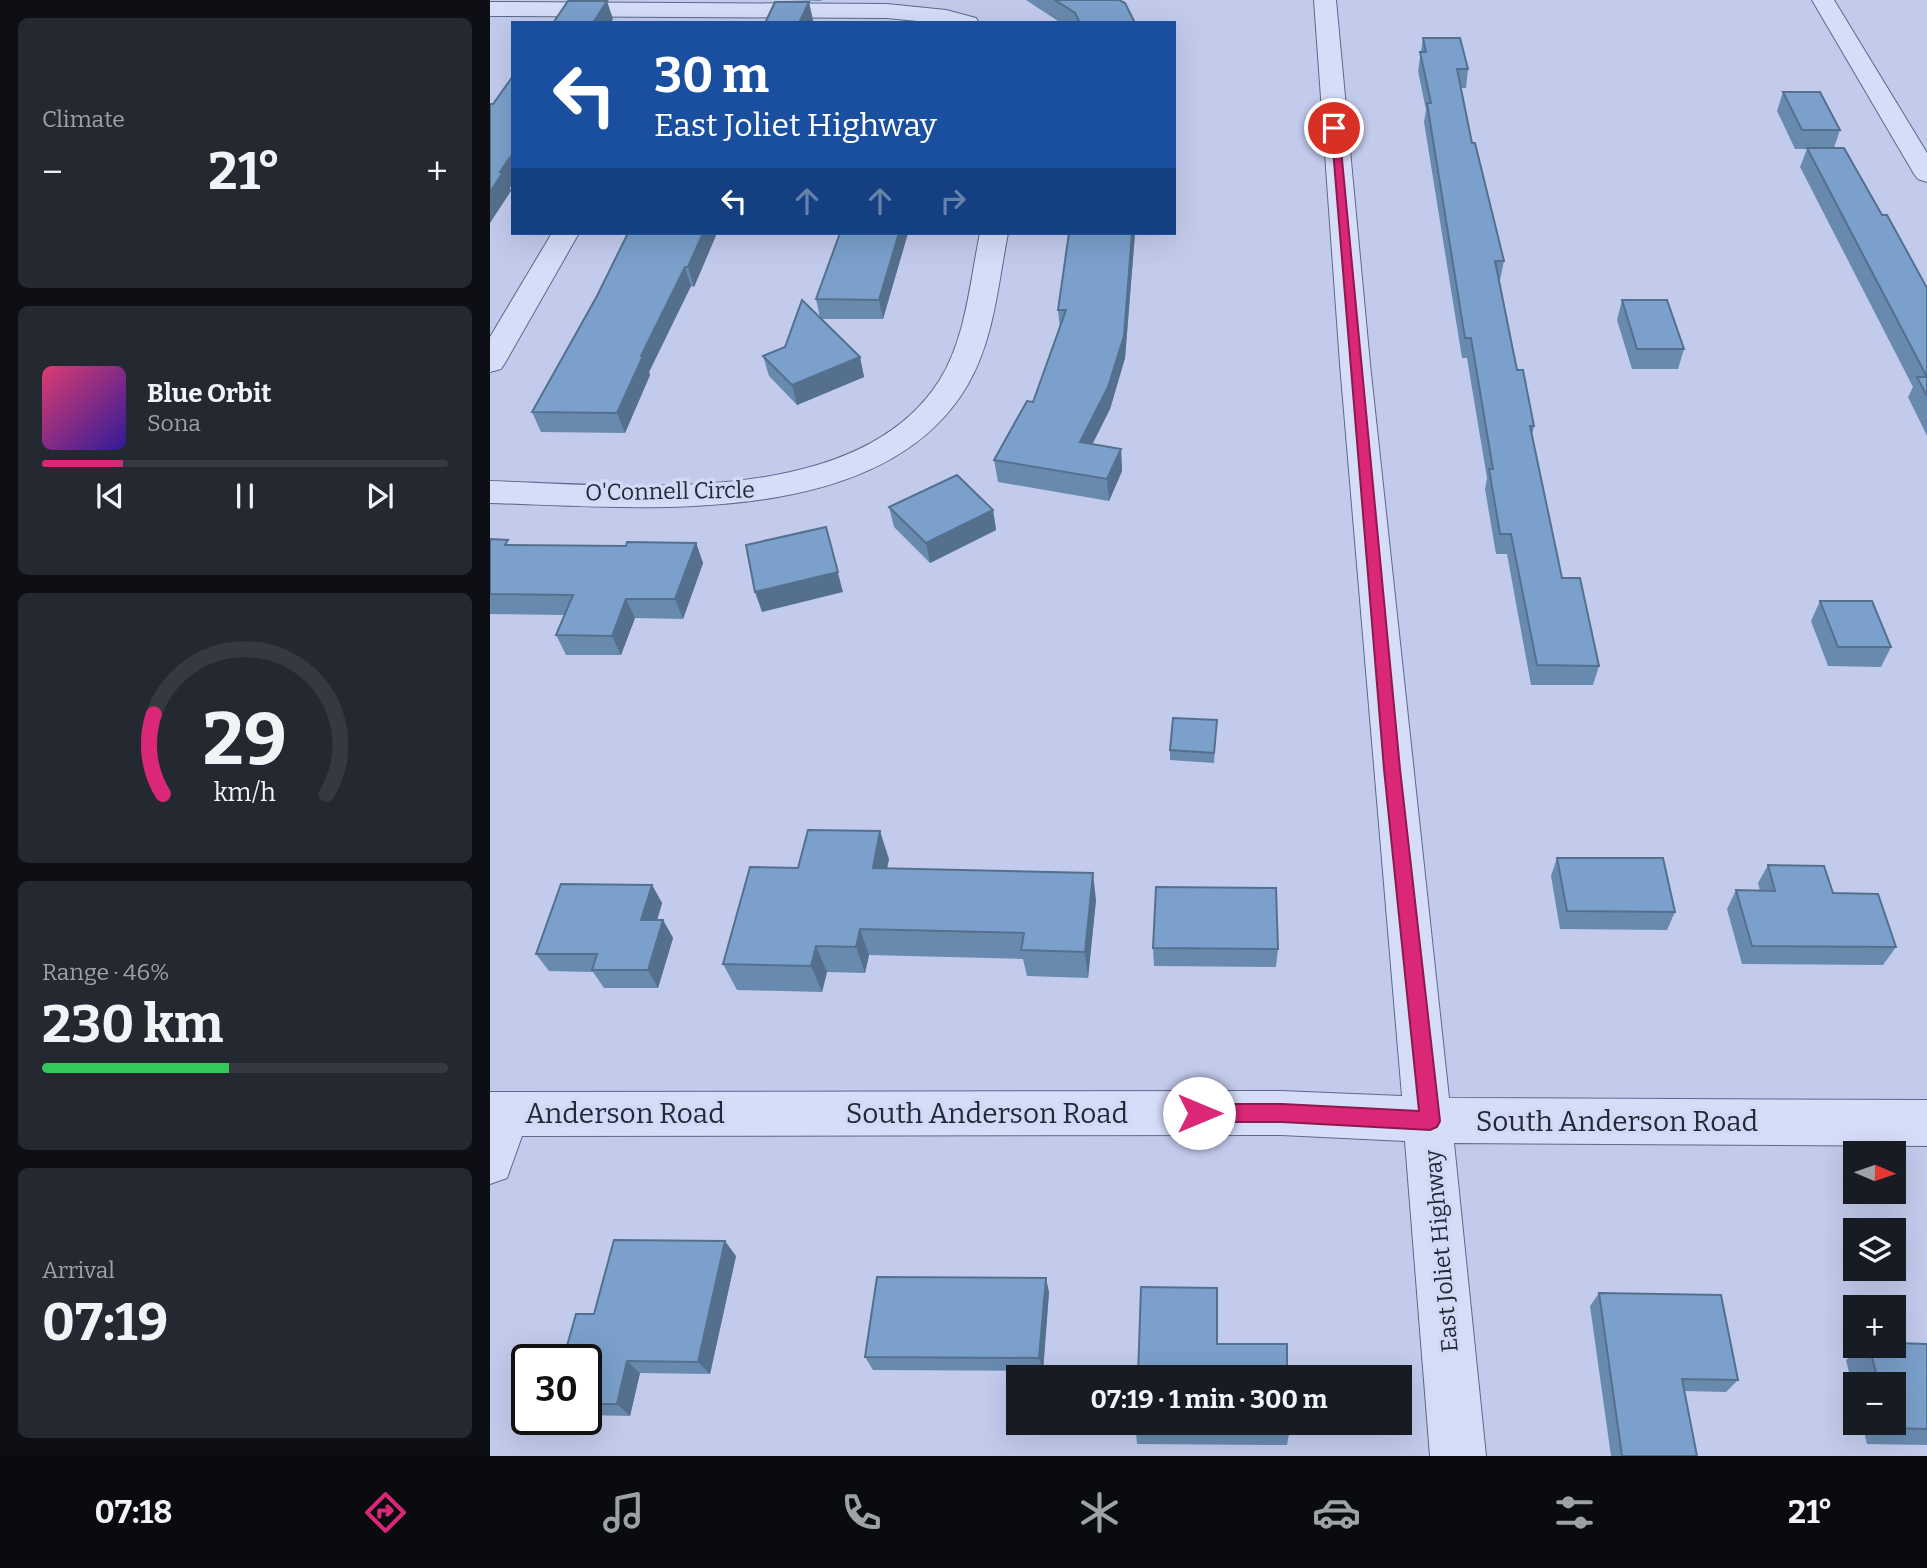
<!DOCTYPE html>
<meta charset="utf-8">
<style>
:root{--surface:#171b24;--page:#242831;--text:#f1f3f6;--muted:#9ea1a6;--line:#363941;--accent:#db2777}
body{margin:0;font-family:Bitter,serif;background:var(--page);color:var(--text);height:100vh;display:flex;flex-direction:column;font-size:26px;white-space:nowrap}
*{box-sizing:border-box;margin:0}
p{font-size:23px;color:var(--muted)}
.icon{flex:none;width:38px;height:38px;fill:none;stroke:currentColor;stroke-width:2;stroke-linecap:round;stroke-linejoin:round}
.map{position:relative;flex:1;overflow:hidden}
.details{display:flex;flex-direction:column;gap:18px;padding:18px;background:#0d0f14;width:490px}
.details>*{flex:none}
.top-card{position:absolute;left:21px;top:21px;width:665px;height:214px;border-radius:0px;box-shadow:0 7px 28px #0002;background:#1a4fa0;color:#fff;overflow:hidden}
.needle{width:46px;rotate:92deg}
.tools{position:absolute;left:1353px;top:1141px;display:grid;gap:14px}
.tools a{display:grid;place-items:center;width:63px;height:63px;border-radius:0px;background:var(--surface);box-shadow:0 7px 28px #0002;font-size:35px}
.speed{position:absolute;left:21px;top:1344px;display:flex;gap:14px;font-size:35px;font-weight:700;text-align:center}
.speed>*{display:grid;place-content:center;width:91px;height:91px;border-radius:50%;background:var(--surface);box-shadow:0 7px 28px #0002;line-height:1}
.speed .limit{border:4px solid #111;border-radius:10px;background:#fff;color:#111}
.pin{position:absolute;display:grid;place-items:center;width:60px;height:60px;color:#fff;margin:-30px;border:4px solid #fff;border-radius:50%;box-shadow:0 2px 7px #0007}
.me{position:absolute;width:77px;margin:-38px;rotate:90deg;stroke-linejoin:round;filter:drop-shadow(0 0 5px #0008)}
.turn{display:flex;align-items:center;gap:24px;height:147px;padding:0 28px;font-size:32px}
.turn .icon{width:91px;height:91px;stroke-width:2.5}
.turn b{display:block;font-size:49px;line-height:60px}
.lanes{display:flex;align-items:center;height:66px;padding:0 28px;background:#0003;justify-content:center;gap:35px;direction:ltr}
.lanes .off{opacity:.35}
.big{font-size:52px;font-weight:700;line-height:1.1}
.details .tile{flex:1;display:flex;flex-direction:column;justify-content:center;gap:10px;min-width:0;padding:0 24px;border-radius:10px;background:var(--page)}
.details .dial{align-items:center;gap:0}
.dial svg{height:182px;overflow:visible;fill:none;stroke:var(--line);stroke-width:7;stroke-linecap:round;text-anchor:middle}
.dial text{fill:var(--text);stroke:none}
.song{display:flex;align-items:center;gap:21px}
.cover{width:84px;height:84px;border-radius:10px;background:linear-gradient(135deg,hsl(340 70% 55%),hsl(250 70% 35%))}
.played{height:7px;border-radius:4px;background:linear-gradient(90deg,var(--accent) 20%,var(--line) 20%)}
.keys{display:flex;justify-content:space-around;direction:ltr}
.heat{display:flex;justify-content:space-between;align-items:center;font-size:38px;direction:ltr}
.charge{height:10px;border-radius:5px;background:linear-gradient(90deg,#34c759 46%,var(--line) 0)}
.trip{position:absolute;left:516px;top:1365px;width:406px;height:70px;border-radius:0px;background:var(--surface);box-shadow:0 7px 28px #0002;font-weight:700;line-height:70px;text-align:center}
.tabs{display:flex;height:112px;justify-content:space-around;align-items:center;background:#090b0e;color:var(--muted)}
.tabs .icon{width:49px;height:49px}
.tabs .on{color:var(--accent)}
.tabs b{font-size:32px;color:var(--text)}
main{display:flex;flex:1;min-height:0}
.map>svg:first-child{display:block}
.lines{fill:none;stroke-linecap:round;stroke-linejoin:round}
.minor-casing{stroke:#5a6a87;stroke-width:2}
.minor{fill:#d6ddf8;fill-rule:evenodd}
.wall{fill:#698aaf}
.shaded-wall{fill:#55708e}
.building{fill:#7aa0cb;stroke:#55708e;stroke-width:2}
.route{fill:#db2777;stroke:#8e194d;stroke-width:2}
.labels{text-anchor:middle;stroke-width:7;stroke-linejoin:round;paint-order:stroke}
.street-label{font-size:23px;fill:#1e2837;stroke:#d3d9f5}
.near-street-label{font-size:28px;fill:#1e2837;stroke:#d3d9f5}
</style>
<main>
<section class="details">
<div class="tile"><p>Climate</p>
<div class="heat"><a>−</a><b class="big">21°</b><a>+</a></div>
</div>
<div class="tile">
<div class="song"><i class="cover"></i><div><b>Blue Orbit</b><p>Sona</p></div></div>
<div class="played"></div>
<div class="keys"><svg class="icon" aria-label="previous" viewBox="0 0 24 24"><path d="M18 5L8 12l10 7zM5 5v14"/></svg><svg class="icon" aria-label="pause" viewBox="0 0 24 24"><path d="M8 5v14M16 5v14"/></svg><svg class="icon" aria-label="next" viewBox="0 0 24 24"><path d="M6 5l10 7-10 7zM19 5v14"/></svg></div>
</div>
<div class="tile dial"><svg viewBox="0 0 100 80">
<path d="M14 69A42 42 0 1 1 86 69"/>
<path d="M14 69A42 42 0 0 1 10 34" stroke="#db2777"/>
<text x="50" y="56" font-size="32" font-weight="700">29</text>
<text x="50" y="72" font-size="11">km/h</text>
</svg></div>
<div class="tile"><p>Range · 46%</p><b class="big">230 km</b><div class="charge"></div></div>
<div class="tile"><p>Arrival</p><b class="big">07:19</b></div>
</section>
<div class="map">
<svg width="1437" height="1456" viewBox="0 0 1437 1456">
<rect width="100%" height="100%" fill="#c3cbed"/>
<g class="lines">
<g class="minor-casing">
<g id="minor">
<path d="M 824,0 L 846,0 L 880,364 L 959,1098 L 1437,1100 L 1437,1146 L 964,1143 L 996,1456 L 940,1456 L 915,1141 L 791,1135 L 32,1136 L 17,1178 L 0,1184 L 0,1092 L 791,1091 L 912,1096 L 850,364 Z"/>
<path d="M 1322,0 L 1344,0 L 1437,153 L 1437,182 L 1428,179 L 1424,174 Z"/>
<path d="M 0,2 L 397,4 L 456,10 L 486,18 L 489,23 L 447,23 L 397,18 L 0,16 Z"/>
<path d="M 62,233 L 89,233 L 15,363 L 11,369 L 0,372 L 0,337 Z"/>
<path d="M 490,233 L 518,233 C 508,284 504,341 477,386 C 390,533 145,507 0,503 L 0,481 C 133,485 366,511 449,381 C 476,339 480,281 490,233 Z"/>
</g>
</g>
<use href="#minor" class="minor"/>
</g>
<g class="wall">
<path d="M 297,0 L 332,0 L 331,1 Z"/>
<path d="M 536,0 L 629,0 L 645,23 L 571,23 Z"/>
<path d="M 933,38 L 978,69 L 976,88 L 971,88 L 982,143 L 1014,261 L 1010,280 L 1009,280 L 1027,370 L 1044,426 L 1042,435 L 1072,578 L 1109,666 L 1103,685 L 1041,685 L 1017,554 L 1006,554 L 995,489 L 997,478 L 977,358 L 972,358 L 934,122 L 936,110 L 928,71 Z"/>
<path d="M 1293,92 L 1350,130 L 1344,148 L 1392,215 L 1437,288 L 1437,436 L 1418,397 L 1423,387 L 1310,167 L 1317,149 L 1305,149 L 1287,111 Z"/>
<path d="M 138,233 L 227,233 L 204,287 L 201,286 L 159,372 L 160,375 L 135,433 L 51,432 L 42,412 L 107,296 Z"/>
<path d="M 350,233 L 418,233 L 393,319 L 331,319 L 370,357 L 374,377 L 307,405 L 279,376 L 273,356 L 295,347 L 330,318 L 326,299 Z"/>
<path d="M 579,233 L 645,233 L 635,358 L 620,409 L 602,444 L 631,449 L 632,471 L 619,501 L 508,482 L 504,460 L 543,402 L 570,328 L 568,310 Z"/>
<path d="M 1132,300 L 1194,349 L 1188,369 L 1142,369 L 1127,320 Z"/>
<path d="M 399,507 L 503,510 L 506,530 L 440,563 L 404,527 Z"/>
<path d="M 0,539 L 21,545 L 136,546 L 206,543 L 213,563 L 193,619 L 145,618 L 131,655 L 76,655 L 66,635 L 75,615 L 0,614 Z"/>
<path d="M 1330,601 L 1401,647 L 1391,667 L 1338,666 L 1321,621 Z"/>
<path d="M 727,720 L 724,763 L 680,760 L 680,750 Z"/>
<path d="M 1067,858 L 1185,912 L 1177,930 L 1070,929 L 1061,876 Z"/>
<path d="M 399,859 L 397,868 L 606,900 L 598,978 L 537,976 L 533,959 L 379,955 L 375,973 L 337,972 L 332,992 L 247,990 L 233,964 L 308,868 Z"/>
<path d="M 1278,865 L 1343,893 L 1406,947 L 1393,965 L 1252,964 L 1237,909 L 1246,890 L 1270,891 L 1268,883 Z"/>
<path d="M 162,885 L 172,903 L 167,920 L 173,920 L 183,938 L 168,988 L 114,988 L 103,972 L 59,971 L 46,954 Z"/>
<path d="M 663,948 L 788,949 L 786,967 L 664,966 Z"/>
<path d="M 246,1256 L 220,1374 L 150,1373 L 140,1416 L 96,1415 L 96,1360 L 104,1314 Z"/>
<path d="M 559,1292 L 553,1371 L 383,1370 L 375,1357 Z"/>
<path d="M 1109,1293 L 1248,1380 L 1236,1392 L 1194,1391 L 1207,1456 L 1121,1456 L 1100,1306 Z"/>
<path d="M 1437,1344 L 1437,1445 L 1377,1444 L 1372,1423 L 1404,1423 L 1404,1384 L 1365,1384 L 1365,1396 L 1356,1360 L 1373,1346 L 1404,1346 Z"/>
<path d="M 646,1433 L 799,1434 L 797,1445 L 647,1444 Z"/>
</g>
<g class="shaded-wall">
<path d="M 117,1 L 123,19 L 121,23 L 103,23 Z"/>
<path d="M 319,2 L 323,20 L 322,23 L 309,23 Z"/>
<path d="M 23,153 L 23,183 L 20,188 L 21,191 L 0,223 L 0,192 L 10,172 Z"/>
<path d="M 213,233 L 227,233 L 204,287 L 198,267 Z"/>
<path d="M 409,233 L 418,233 L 393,319 L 389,300 Z"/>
<path d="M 642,233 L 645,233 L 635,358 L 620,409 L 592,465 L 590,442 Z"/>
<path d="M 195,267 L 201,286 L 159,372 L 160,375 L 135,433 L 127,413 L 151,356 Z"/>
<path d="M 370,357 L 374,377 L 307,405 L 302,385 Z"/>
<path d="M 631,449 L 632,471 L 619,501 L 617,479 Z"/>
<path d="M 503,510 L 506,530 L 440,563 L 436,543 Z"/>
<path d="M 336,527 L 353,592 L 272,612 L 265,592 Z"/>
<path d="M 206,543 L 213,563 L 193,619 L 185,599 Z"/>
<path d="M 136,599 L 145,618 L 131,655 L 122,636 Z"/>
<path d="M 390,831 L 399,859 L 391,895 L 383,868 Z"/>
<path d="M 603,873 L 606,900 L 598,978 L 595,952 Z"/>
<path d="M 162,885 L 172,903 L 162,938 L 151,920 Z"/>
<path d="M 173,920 L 183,938 L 168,988 L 158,970 Z"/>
<path d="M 370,929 L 379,955 L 375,973 L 366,947 Z"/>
<path d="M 326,946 L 337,972 L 332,992 L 321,966 Z"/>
<path d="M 235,1241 L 246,1256 L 220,1374 L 208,1362 Z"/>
<path d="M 556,1278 L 559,1292 L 553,1371 L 549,1358 Z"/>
<path d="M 137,1361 L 150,1373 L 140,1416 L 127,1404 Z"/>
</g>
<g class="building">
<path d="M 565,0 L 629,0 L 635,3 L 645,23 L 590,23 L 585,13 Z"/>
<path d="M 78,1 L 117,1 L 103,23 L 63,23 Z"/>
<path d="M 285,2 L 319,2 L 309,23 L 275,23 Z"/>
<path d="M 933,38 L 970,38 L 978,69 L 967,69 L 982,143 L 985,143 L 1014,261 L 1005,261 L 1027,370 L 1033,370 L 1044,426 L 1040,426 L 1072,578 L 1090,578 L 1109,666 L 1047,665 L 1021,534 L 1010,534 L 999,469 L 1003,469 L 981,338 L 975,338 L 937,103 L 941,103 L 930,52 L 936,52 Z"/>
<path d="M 23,76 L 23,153 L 10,172 L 13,172 L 0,192 L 0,104 L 3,104 Z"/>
<path d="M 1293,92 L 1330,92 L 1350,130 L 1312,130 Z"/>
<path d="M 1317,148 L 1354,148 L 1392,215 L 1397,215 L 1437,288 L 1437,396 L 1427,377 L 1437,377 Z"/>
<path d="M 138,233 L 213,233 L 198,267 L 195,267 L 151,356 L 153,356 L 127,413 L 42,412 L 107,296 Z"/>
<path d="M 350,233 L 409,233 L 389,300 L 326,299 Z"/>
<path d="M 579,233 L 642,233 L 634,336 L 618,387 L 590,442 L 631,449 L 617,479 L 504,460 L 537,401 L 543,402 L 576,310 L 568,310 Z"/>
<path d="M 312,300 L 370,357 L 302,385 L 273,356 L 295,347 Z"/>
<path d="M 1132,300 L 1177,300 L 1194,349 L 1147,349 Z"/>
<path d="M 467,475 L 503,510 L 436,543 L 399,507 Z"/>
<path d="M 336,527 L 348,572 L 265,592 L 256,545 Z"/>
<path d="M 0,539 L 18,540 L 15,545 L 136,546 L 137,542 L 206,543 L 185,599 L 136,599 L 122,636 L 66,635 L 83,595 L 0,594 Z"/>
<path d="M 1330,601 L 1382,601 L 1401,647 L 1348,647 Z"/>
<path d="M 683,718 L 727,720 L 724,753 L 680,750 Z"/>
<path d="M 318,830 L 390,831 L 383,868 L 603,873 L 595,952 L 531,950 L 534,933 L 370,929 L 366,947 L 326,946 L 321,966 L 233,964 L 260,867 L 308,868 Z"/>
<path d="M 1067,858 L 1173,858 L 1185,912 L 1077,911 Z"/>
<path d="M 1278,865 L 1334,866 L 1343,893 L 1388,894 L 1406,947 L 1262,946 L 1246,890 L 1285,891 Z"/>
<path d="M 71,884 L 162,885 L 151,920 L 173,920 L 158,970 L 102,970 L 107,954 L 46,954 Z"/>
<path d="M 666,887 L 786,888 L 788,949 L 663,948 Z"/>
<path d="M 124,1240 L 235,1241 L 208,1362 L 137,1361 L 127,1404 L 96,1404 L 96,1360 L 73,1360 L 86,1314 L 104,1314 Z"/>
<path d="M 387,1277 L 556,1278 L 549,1358 L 375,1357 Z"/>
<path d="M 651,1287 L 727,1288 L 727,1344 L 797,1344 L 797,1377 L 648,1377 Z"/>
<path d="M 1109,1293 L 1231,1295 L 1248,1380 L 1192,1379 L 1207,1456 L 1132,1456 Z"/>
<path d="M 1404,1343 L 1437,1344 L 1437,1429 L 1400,1428 L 1399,1423 L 1404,1423 L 1404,1384 L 1389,1384 L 1379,1346 L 1404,1346 Z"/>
<path d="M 646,1423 L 798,1423 L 799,1434 L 646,1433 Z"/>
</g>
<path class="route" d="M 841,125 L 849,128 L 910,769 L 950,1121 L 947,1127 L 940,1130 L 792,1122 L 709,1122 L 702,1120 L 699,1113 L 702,1107 L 709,1104 L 792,1104 L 929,1111 L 894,769 Z"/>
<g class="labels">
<g class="street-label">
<text transform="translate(180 491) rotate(-1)" y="8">O'Connell Circle</text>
<text transform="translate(951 1251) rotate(-95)" y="8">East Joliet Highway</text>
</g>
<g class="near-street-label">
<text x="135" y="1123">Anderson Road</text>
<text x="497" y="1123">South Anderson Road</text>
<text x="1127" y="1131">South Anderson Road</text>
</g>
</g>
</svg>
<div class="tools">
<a><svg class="needle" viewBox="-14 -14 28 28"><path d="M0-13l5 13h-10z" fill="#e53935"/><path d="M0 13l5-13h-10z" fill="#9ea1a6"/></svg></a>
<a><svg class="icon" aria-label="layers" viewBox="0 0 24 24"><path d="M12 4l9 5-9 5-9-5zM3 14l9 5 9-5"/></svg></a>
<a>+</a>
<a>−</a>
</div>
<div class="speed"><div class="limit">30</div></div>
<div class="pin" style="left:844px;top:128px;background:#d93025"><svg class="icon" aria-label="arrive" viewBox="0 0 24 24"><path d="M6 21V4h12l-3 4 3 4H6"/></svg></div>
<svg class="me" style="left:709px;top:1113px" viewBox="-20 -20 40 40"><circle r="19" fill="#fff"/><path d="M0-13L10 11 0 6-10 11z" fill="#db2777"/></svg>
<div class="trip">07:19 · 1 min · 300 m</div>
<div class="top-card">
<div class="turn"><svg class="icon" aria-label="left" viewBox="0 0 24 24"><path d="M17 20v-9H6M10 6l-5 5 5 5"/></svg><div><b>30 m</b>East Joliet Highway</div></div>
<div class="lanes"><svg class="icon" aria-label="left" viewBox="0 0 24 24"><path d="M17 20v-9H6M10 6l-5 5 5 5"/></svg><svg class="icon off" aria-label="ahead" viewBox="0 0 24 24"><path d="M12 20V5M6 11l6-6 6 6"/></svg><svg class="icon off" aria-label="ahead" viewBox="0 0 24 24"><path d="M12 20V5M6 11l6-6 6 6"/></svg><svg class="icon off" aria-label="right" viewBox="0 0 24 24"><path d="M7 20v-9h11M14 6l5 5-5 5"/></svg></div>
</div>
</div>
</main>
<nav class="tabs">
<b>07:18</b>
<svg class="icon on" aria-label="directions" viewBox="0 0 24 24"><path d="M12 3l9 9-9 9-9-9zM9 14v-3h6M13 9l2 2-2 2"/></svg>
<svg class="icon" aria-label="music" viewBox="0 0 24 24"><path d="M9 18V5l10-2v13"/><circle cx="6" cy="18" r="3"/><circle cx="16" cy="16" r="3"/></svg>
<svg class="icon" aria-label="phone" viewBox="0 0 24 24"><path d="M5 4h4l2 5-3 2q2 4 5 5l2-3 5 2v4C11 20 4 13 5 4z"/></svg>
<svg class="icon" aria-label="climate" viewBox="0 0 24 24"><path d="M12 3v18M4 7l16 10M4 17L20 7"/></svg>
<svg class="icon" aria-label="car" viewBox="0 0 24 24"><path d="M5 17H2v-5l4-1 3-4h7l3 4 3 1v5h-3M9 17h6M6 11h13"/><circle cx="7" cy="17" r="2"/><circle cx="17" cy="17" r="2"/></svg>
<svg class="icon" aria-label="filters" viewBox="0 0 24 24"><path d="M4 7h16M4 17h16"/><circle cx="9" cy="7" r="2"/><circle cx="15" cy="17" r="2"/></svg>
<b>21°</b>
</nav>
